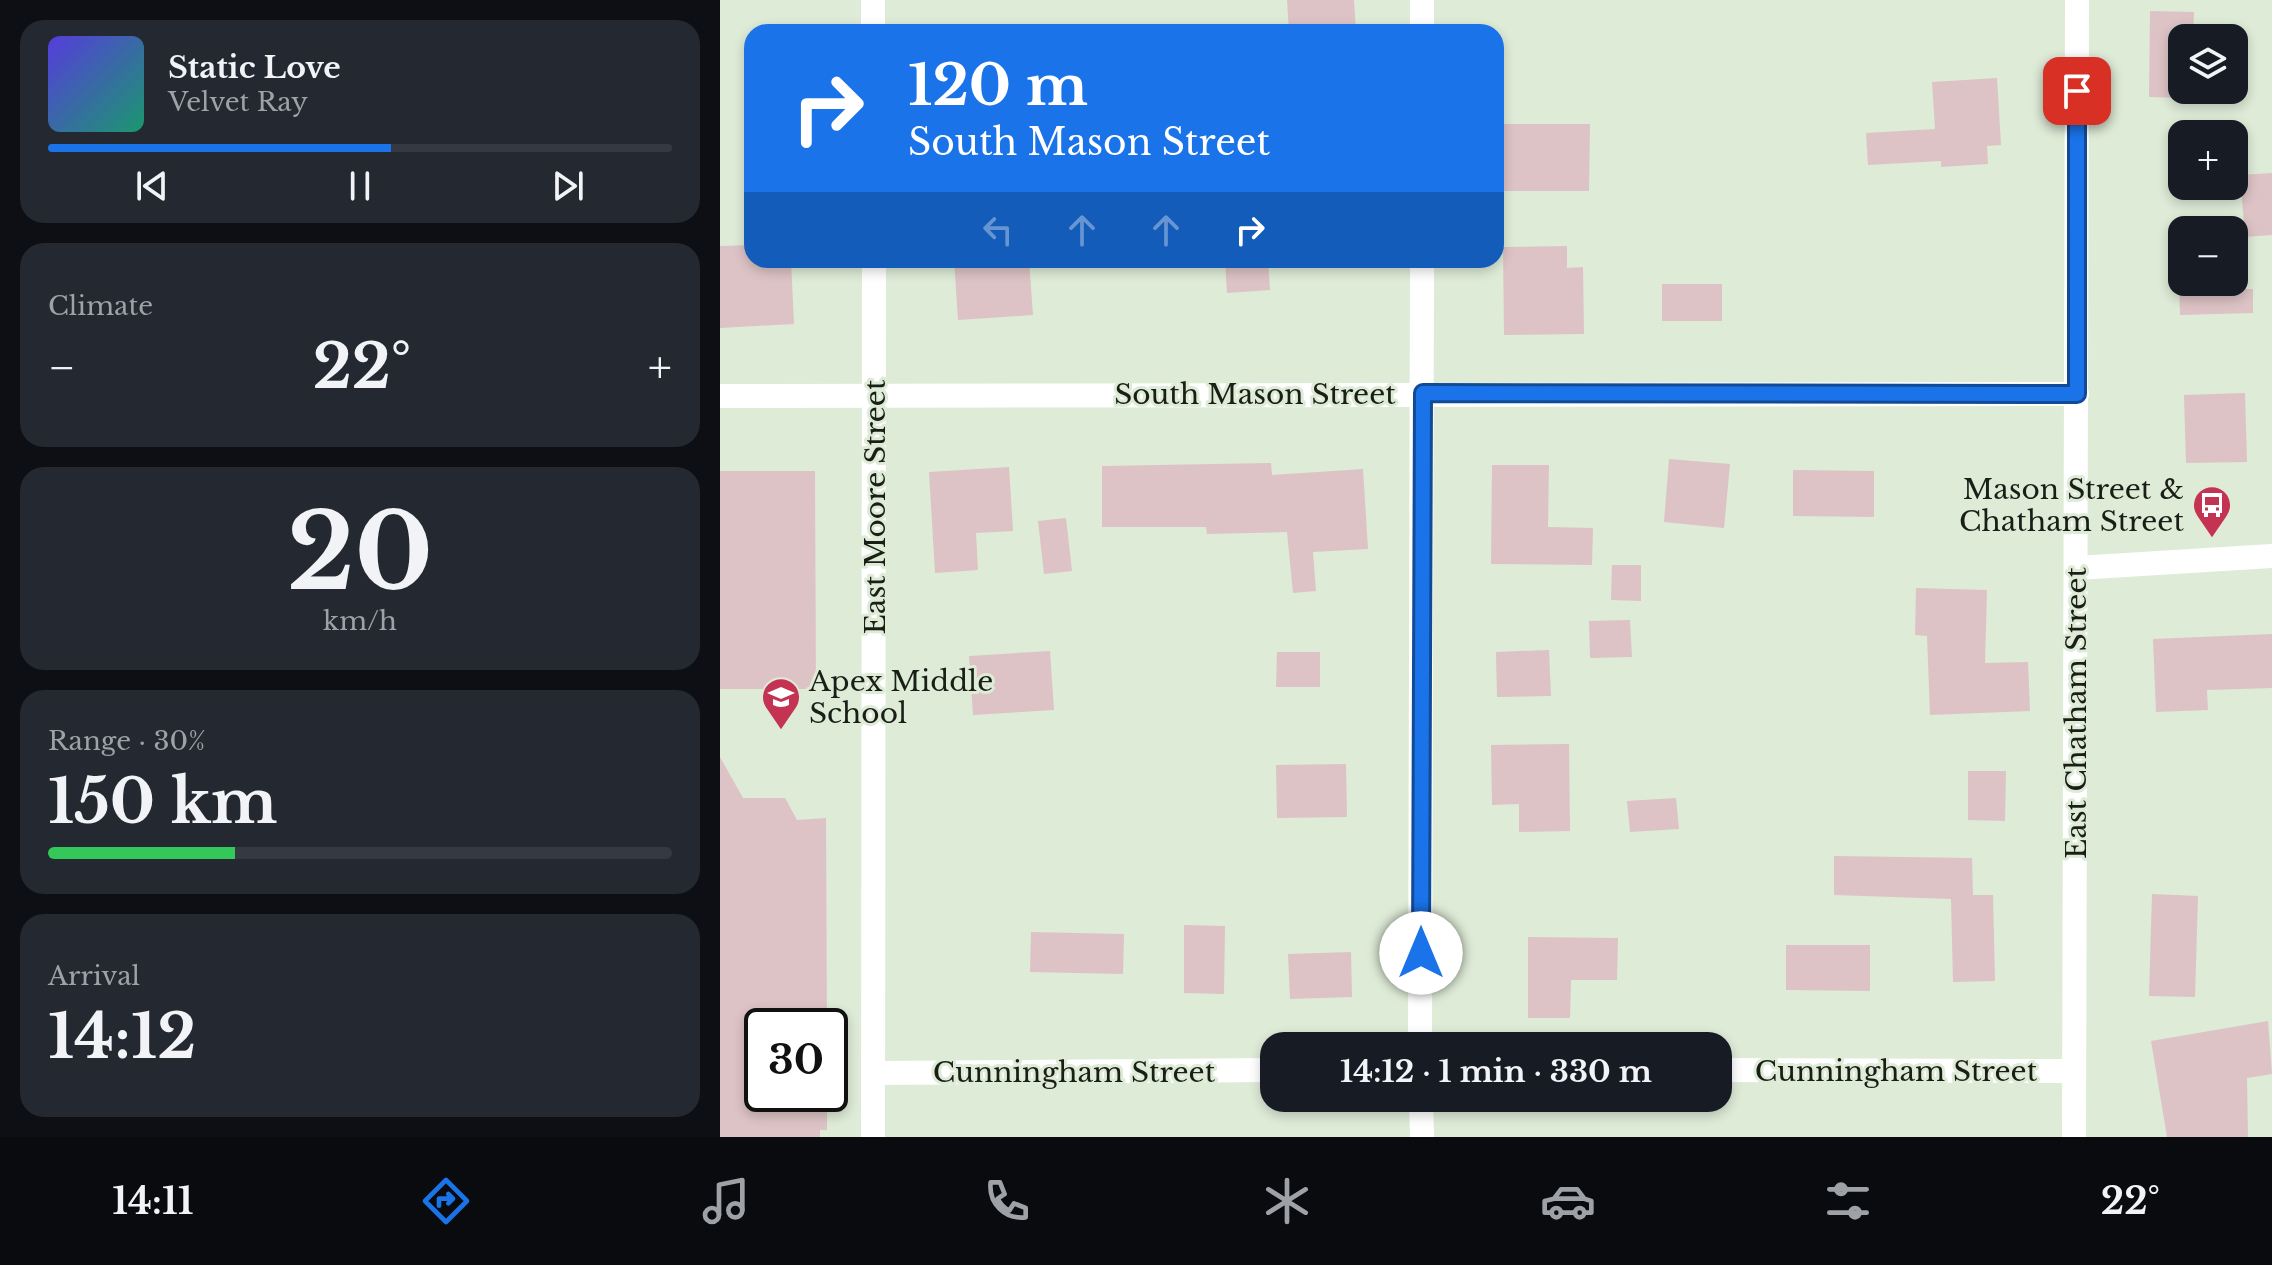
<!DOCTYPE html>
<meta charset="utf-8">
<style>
:root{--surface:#171b24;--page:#242831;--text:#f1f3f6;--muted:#9ea1a6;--line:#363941;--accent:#1a73e8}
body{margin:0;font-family:"Libre Baskerville",serif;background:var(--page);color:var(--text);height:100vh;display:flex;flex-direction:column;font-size:30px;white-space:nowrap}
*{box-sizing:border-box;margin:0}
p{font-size:26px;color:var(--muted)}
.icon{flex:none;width:44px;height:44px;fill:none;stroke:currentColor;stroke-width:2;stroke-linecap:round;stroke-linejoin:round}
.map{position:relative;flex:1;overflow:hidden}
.drawer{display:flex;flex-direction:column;gap:20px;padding:20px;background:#0d0f14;width:720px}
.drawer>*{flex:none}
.banner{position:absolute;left:24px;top:24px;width:760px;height:244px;border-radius:24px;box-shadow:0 4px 12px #0003;background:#1a73e8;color:#fff;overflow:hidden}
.fabs{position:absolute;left:1448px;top:24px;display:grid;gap:16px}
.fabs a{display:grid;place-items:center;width:80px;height:80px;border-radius:16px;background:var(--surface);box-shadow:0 4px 12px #0003;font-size:40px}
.speed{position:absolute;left:24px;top:1008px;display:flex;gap:16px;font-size:40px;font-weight:700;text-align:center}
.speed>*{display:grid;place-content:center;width:104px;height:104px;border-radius:50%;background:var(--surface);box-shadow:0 4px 12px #0003;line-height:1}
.speed .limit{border:4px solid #111;border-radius:12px;background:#fff;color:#111}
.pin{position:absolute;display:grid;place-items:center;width:68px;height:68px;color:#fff;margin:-34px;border-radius:16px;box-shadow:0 4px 12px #0006}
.me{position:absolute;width:88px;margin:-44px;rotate:0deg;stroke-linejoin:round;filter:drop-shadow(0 0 6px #0008)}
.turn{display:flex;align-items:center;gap:28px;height:168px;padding:0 32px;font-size:36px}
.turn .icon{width:104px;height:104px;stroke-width:2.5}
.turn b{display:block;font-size:56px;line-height:68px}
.lanes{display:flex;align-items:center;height:76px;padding:0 32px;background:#0003;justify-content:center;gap:40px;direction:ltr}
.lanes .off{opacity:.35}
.big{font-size:60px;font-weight:800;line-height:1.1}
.drawer .widget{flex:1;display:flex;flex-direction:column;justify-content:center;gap:12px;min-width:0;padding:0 28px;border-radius:24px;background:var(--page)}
.drawer .dial{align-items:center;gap:0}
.dial b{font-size:104px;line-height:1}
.song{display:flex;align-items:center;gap:24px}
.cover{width:96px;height:96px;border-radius:12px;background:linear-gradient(135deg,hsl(250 70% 55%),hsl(160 70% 35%))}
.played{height:8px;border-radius:4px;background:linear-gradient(90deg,var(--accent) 55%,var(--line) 55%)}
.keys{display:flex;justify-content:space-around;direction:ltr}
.heat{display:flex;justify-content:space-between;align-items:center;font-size:44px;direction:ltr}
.charge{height:12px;border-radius:6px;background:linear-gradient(90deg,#34c759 30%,var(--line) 0)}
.trip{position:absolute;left:540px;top:1032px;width:472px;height:80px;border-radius:24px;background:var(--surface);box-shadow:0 4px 12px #0003;font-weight:800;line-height:80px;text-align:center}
.tabs{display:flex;height:128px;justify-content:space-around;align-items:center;background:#090b0e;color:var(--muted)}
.tabs .icon{width:56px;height:56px}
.tabs .active{color:var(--accent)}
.tabs b{font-size:36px;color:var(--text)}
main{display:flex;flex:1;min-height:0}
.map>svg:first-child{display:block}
.building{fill:#ddc3c5}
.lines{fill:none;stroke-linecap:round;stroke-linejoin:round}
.minor{stroke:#fff;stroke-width:24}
.route-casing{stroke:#114b97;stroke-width:20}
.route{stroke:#1a73e8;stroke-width:14}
.labels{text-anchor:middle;stroke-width:6;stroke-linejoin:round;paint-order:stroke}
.street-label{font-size:28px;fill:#191e17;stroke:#deebd7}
.poi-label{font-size:28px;fill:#191e17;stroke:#deebd7;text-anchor:end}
</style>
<main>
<section class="drawer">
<div class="widget">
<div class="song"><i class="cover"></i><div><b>Static Love</b><p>Velvet Ray</p></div></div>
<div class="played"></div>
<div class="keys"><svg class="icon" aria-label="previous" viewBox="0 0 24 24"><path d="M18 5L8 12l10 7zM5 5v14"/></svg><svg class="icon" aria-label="pause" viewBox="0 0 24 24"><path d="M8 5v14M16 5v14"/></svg><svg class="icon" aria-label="next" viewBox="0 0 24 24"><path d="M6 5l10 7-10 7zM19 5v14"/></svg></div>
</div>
<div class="widget"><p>Climate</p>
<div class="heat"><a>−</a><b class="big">22°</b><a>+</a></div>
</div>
<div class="widget dial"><b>20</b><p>km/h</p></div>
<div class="widget"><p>Range · 30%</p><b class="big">150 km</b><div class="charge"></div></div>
<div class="widget"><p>Arrival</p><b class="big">14:12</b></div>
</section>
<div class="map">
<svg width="1552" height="1137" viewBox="0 0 1552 1137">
<rect width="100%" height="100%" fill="#deebd7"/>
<g class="building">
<path d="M 567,0 L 634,0 L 636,32 L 569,32 Z"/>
<path d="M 1430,11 L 1474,12 L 1473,38 L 1462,38 L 1462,98 L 1429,97 Z"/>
<path d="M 1277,78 L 1281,145 L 1267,146 L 1268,164 L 1221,167 L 1221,161 L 1148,165 L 1146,133 L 1215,129 L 1212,82 Z"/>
<path d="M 778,124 L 870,124 L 869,191 L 778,191 Z"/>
<path d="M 1552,173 L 1552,235 L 1525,237 L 1520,175 Z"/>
<path d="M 32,245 L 32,260 L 71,260 L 74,324 L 0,328 L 0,246 Z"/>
<path d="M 847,246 L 847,268 L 863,267 L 864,334 L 784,335 L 783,247 Z"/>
<path d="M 234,260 L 309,260 L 313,315 L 238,320 Z"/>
<path d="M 505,260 L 548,260 L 550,290 L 507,293 Z"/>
<path d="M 1459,282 L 1510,282 L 1510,289 L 1533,289 L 1533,313 L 1460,315 Z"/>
<rect x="942" y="284" width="60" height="37"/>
<path d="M 1525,393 L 1527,462 L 1466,463 L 1464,395 Z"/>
<path d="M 949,459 L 1010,464 L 1004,528 L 944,522 Z"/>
<path d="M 551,463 L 552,475 L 643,469 L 648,549 L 593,552 L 596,591 L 573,593 L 567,532 L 487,534 L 486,527 L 382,527 L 382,466 Z"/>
<path d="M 772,465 L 829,465 L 828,527 L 873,528 L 872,565 L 771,564 Z"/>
<path d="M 289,467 L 293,531 L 256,533 L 258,570 L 215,573 L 209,472 Z"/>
<path d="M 1073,470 L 1154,471 L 1154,517 L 1073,516 Z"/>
<path d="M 0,471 L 95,471 L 96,689 L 0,689 Z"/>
<path d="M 346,518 L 352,571 L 324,574 L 318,521 Z"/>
<path d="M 892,565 L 921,565 L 921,601 L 891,600 Z"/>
<path d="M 1196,588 L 1267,590 L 1265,663 L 1308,662 L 1310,711 L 1210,715 L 1207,636 L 1195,635 Z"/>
<path d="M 910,620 L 912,657 L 870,658 L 869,621 Z"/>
<path d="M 1552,634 L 1552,688 L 1487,690 L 1488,710 L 1436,712 L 1433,639 Z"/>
<path d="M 829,650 L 831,696 L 777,697 L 776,652 Z"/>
<path d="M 330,651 L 334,710 L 253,715 L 249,656 Z"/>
<path d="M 557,652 L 600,652 L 600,687 L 556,687 Z"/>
<path d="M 849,744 L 850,831 L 799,832 L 799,804 L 772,805 L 771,745 Z"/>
<path d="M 0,757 L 23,798 L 65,798 L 77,820 L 106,818 L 107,1026 L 42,1026 L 42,1094 L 107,1094 L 107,1130 L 100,1130 L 100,1137 L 0,1137 Z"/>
<path d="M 626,764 L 627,817 L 557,818 L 556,765 Z"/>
<path d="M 1248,771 L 1286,771 L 1285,821 L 1248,820 Z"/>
<path d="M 956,798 L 959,829 L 910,832 L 907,801 Z"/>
<path d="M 1114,856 L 1252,858 L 1253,895 L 1273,895 L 1275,981 L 1233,982 L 1231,899 L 1114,895 Z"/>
<path d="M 1432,894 L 1478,896 L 1475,997 L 1429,996 Z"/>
<path d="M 464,925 L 505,926 L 504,994 L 464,993 Z"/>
<path d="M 311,932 L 404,934 L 403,974 L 310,972 Z"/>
<path d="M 808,937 L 898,938 L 897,980 L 851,980 L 850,1018 L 808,1018 Z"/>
<path d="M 1066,945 L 1150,945 L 1150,991 L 1066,990 Z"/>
<path d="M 631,952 L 632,997 L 570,999 L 568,954 Z"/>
<path d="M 1548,1021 L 1552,1074 L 1527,1078 L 1528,1137 L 1447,1137 L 1431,1041 Z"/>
</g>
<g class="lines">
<g class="minor">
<path d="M 153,0 L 153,32"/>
<path d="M 702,0 L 702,32"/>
<path d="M 0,396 L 1357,394"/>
<path d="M 1357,568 L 1552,556"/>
<path d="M 700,1046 L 702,260"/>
<path d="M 998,1070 L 1354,1071"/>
<path d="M 154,1073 L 554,1070"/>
<path d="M 701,1098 L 702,1137"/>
<path d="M 153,1137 L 154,260"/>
<path d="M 1354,1137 L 1357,0"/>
</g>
</g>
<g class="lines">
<g class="route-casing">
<path id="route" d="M 701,953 L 703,393 L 1357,394 L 1357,91"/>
</g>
<use href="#route" class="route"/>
</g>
<defs>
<g id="bus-pin" transform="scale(2)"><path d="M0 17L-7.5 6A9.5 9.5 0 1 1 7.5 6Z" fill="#c43452" stroke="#deebd7"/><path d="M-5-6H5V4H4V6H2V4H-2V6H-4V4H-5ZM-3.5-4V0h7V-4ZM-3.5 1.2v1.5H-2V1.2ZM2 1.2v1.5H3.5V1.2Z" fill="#fff"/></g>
<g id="school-pin" transform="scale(2)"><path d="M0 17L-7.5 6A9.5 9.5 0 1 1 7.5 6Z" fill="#c43452" stroke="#deebd7"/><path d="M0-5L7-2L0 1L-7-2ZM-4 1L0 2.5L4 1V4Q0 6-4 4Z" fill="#fff"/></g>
</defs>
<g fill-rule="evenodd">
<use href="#bus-pin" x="1492" y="505"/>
<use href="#school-pin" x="61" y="697"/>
</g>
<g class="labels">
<g class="street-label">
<text x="535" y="404">South Mason Street</text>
<text transform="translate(155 507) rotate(-90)" y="10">East Moore Street</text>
<text transform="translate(1356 713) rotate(-90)" y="10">East Chatham Street</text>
<text x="1176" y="1081">Cunningham Street</text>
<text x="354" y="1082">Cunningham Street</text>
</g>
<g class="poi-label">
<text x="1464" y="499">Mason Street &amp;<tspan x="1464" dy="32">Chatham Street</tspan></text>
<text x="89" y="691" text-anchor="start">Apex Middle<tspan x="89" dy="32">School</tspan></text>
</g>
</g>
</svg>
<div class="fabs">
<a><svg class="icon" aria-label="layers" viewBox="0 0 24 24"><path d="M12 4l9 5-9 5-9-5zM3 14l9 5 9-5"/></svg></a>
<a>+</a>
<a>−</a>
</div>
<div class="speed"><div class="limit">30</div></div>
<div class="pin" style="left:1357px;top:91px;background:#d93025"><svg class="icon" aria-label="arrive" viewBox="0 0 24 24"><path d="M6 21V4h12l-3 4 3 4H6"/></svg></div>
<svg class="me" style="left:701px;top:953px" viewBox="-20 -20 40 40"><circle r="19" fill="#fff"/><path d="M0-13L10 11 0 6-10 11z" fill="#1a73e8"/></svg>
<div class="trip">14:12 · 1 min · 330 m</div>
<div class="banner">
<div class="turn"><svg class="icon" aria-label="right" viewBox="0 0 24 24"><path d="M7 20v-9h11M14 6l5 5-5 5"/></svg><div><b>120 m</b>South Mason Street</div></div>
<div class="lanes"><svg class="icon off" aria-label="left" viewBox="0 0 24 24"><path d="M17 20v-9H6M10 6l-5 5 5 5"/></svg><svg class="icon off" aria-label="ahead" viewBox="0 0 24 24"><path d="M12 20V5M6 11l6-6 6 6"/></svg><svg class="icon off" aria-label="ahead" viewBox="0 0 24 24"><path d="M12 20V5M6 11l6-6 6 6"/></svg><svg class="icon" aria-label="right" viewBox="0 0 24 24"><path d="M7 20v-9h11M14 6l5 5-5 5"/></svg></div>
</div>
</div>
</main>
<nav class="tabs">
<b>14:11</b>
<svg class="icon active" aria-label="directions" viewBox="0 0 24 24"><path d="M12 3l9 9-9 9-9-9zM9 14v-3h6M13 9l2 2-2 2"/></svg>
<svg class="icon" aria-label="music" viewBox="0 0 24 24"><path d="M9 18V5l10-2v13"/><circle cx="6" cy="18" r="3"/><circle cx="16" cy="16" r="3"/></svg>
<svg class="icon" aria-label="phone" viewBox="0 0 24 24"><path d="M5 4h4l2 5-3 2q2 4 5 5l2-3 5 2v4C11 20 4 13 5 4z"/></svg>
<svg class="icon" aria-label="climate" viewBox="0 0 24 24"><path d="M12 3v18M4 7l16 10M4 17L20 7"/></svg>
<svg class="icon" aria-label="car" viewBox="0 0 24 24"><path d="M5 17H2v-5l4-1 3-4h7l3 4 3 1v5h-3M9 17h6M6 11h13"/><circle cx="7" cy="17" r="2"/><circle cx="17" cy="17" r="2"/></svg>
<svg class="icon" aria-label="filters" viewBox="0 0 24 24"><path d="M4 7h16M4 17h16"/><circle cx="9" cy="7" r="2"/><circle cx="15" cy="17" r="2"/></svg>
<b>22°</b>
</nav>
